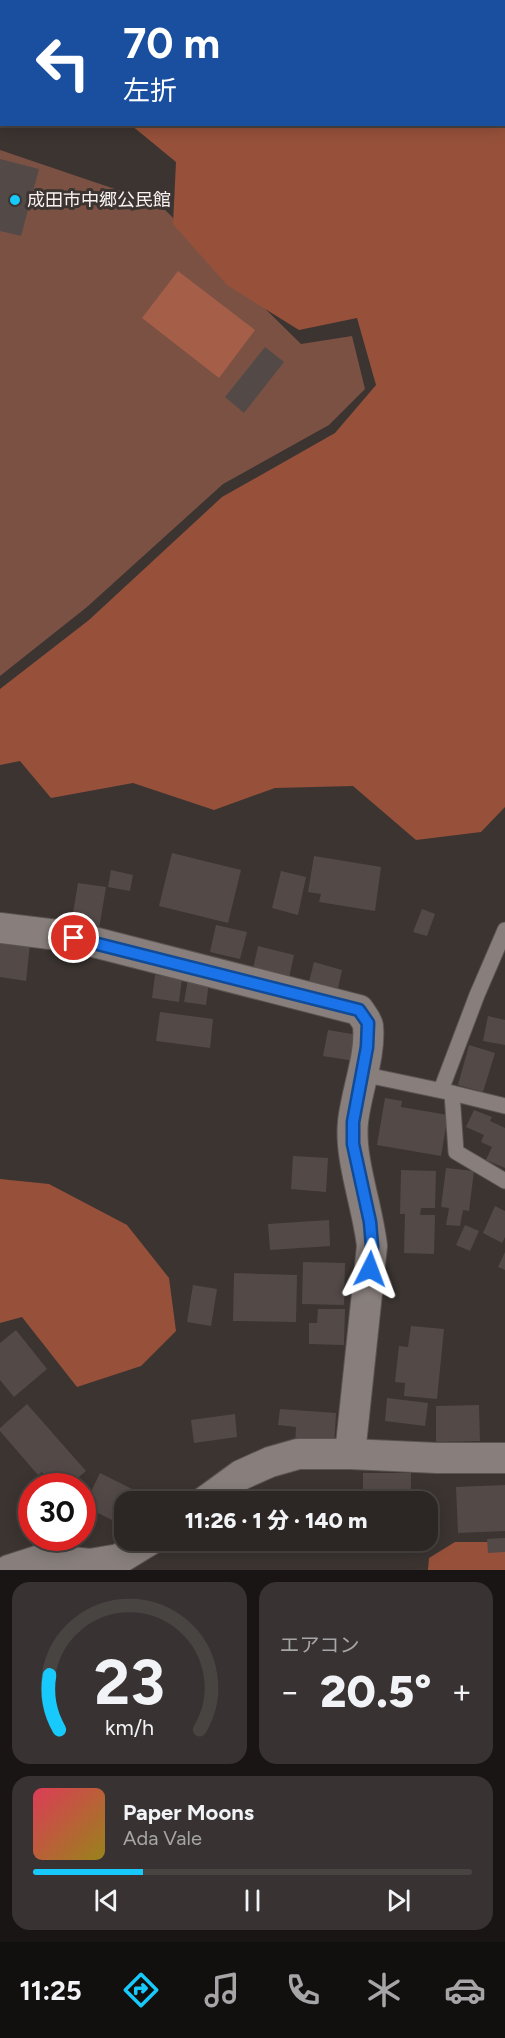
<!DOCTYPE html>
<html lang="ja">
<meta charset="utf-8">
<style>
:root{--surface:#2c2725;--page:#383332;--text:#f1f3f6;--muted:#a6a5a7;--line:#484442;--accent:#18cafc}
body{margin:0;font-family:Figtree,"Noto Sans JP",sans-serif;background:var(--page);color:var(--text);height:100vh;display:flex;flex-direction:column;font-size:22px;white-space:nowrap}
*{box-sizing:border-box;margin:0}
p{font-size:20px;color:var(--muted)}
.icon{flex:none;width:33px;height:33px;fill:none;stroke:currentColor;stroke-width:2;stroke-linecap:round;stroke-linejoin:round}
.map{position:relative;height:1570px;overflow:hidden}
.details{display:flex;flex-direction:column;gap:12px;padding:12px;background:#181514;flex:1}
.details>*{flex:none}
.guide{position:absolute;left:0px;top:0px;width:506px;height:126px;box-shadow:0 3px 15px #0003,0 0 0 2px var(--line);background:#1a4fa0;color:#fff;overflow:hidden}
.speed{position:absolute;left:18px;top:1473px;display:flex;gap:12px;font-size:30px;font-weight:700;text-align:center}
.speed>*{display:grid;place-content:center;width:78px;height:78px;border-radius:50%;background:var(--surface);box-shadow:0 3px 15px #0003,0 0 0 2px var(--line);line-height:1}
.speed .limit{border:9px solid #d22;background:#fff;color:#111}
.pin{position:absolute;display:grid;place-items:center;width:51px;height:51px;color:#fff;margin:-26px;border:3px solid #fff;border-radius:50%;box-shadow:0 2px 6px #0007}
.me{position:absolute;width:66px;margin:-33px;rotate:3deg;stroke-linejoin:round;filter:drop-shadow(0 0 4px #0008)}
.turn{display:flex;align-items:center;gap:21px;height:126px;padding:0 24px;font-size:27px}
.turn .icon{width:78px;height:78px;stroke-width:2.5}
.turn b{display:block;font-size:42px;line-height:51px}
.big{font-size:45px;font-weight:800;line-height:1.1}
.details .tile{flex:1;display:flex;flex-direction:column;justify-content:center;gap:9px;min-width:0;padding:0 21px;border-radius:18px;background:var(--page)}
.details .dial{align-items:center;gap:0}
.dial svg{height:156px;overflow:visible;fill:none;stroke:var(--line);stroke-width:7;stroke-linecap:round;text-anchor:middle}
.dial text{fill:var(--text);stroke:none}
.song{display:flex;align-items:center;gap:18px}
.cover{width:72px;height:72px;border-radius:9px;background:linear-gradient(135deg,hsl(350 70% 55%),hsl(50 70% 35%))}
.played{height:6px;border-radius:3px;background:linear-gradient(90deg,var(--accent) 25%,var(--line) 25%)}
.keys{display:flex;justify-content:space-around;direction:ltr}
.heat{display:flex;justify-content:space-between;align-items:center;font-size:33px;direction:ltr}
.details .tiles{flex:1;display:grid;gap:12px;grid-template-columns:1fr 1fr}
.tile:last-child{grid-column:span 2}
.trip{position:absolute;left:114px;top:1491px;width:324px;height:60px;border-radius:18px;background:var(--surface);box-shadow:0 3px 15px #0003,0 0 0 2px var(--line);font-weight:800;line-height:60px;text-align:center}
.tab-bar{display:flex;height:96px;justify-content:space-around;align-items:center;background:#12100f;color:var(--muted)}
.tab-bar .icon{width:42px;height:42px}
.tab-bar .on{color:var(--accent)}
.tab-bar b{font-size:27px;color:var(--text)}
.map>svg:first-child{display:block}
.green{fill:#7b5144}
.forest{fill:#97513b}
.water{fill:#a55e47}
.building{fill:#534a48}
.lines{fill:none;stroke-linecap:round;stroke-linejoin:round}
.service-casing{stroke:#595351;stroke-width:17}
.minor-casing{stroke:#595351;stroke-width:32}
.service{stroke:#887f7c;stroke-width:15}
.minor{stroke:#887f7c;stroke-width:30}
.route-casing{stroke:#114b97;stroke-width:15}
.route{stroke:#1a73e8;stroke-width:10}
.poi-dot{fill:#18cafc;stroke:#3b3431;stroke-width:2}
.labels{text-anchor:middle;stroke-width:6;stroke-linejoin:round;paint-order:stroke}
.poi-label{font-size:18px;fill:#f7f1f0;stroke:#3b3431;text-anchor:start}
</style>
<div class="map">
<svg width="505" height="1570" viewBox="0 0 505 1570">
<rect width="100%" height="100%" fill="#3b3431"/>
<path class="green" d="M 0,150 L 159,204 L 301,344 L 352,336 L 365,389 L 329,425 L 223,484 L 87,607 L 0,676 Z"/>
<g class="forest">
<path d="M 0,0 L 505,0 L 505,807 L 481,832 L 416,840 L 353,786 L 275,788 L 214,810 L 133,783 L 51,798 L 20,761 L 0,765 L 0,689 L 89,620 L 222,497 L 335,433 L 376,385 L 357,318 L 299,330 L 227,285 L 173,224 L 176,162 L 131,125 L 504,124 L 504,2 L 2,2 L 1,119 Z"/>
<path d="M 0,1179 L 49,1184 L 127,1225 L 169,1278 L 176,1331 L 141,1366 L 77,1387 L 22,1317 L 0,1323 Z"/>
<path d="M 455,1542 L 505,1542 L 505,1570 L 428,1570 L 429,1558 Z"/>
</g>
<path class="water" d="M 178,271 L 255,330 L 219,378 L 142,318 Z"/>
<g class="building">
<path d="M 0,159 L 39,169 L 21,236 L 0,231 Z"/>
<path d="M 265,347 L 284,362 L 244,413 L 225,397 Z"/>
<path d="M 172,853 L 241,870 L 228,923 L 159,906 Z"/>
<path d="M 314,856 L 381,867 L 375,911 L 319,902 L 321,894 L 308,892 Z"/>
<path d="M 111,870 L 133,875 L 130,891 L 108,887 Z"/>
<path d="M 281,871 L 306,877 L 298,915 L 272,908 Z"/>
<path d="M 78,883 L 106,887 L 99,929 L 71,925 Z"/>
<path d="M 422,909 L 435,914 L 427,936 L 413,932 Z"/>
<path d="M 216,925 L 247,932 L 240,959 L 210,952 Z"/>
<path d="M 0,940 L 30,944 L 26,981 L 0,977 Z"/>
<path d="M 258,946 L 294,955 L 289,978 L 253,969 Z"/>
<path d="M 314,962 L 342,970 L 337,993 L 308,986 Z"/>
<path d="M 155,975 L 182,978 L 179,1002 L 152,998 Z"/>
<path d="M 188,979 L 209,982 L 206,1005 L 184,1002 Z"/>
<path d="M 160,1012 L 213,1019 L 210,1048 L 156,1041 Z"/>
<path d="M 488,1016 L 505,1020 L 505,1045 L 483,1041 Z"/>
<path d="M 328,1030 L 358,1035 L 354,1061 L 323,1056 Z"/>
<path d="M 469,1045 L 495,1053 L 483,1092 L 458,1085 Z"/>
<path d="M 385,1098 L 402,1101 L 401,1107 L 448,1115 L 441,1156 L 377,1145 Z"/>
<path d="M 474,1110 L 492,1117 L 490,1121 L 505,1128 L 505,1168 L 486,1160 L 492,1147 L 481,1142 L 484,1135 L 466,1127 Z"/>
<path d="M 293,1156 L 328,1158 L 326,1192 L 291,1189 Z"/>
<path d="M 446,1168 L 474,1171 L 469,1211 L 463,1210 L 460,1226 L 446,1225 L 449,1208 L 441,1207 Z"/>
<path d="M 401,1170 L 436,1171 L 435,1208 L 421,1208 L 420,1215 L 435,1215 L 434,1254 L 404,1253 L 405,1214 L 400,1214 Z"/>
<path d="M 495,1206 L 505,1211 L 505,1237 L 502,1243 L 483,1233 Z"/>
<path d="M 329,1220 L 330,1246 L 270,1250 L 268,1224 Z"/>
<path d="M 465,1225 L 479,1231 L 470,1251 L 456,1245 Z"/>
<path d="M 505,1252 L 505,1270 L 498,1267 Z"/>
<path d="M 303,1262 L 345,1263 L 344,1305 L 302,1304 Z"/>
<path d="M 234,1273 L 297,1275 L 296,1322 L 233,1321 Z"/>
<path d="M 193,1285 L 217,1289 L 211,1326 L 187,1322 Z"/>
<path d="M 318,1309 L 345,1309 L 344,1345 L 309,1344 L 309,1323 L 317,1323 Z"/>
<path d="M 411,1326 L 444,1329 L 437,1399 L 404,1396 L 405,1383 L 395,1382 L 399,1346 L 408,1347 Z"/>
<path d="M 16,1330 L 47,1369 L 14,1397 L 0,1380 L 0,1343 Z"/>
<path d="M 387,1398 L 428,1403 L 425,1426 L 385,1421 Z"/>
<path d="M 27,1404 L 86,1471 L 68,1486 L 55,1486 L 42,1472 L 38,1475 L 0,1431 L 0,1428 Z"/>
<path d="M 479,1405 L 480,1441 L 436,1442 L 436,1406 Z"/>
<path d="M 280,1409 L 336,1413 L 334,1448 L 295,1445 L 296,1427 L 278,1425 Z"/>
<path d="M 235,1414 L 237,1437 L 194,1443 L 191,1420 Z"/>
<path d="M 100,1473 L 146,1496 L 143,1502 L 124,1502 L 124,1526 L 84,1506 Z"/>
<rect x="363" y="1473" width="48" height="29"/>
<path d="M 505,1485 L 505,1531 L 458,1533 L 456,1487 Z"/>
<path d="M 82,1508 L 96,1519 L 82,1537 Z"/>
<path d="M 62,1538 L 82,1538 L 74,1547 Z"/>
<path d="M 505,1538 L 505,1552 L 488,1553 L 487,1539 Z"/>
</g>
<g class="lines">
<g class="service-casing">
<g id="service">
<path d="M 362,1074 L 452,1093 L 505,1106"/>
<path d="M 441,1090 L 477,995 L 505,930"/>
<path d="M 452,1093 L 456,1152 L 505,1181"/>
</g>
</g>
<g class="minor-casing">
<g id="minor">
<path d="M 0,928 L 74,937 L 359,1010 C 362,1015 367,1020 368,1026 C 371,1056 356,1092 353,1122 C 349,1159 368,1207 372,1246 L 350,1454"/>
<path d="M 204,1502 L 241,1475 L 270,1462 L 298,1454 L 350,1454 L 437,1458 L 505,1458"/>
<path d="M 9,1570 L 43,1559 L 90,1564 L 119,1559 L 150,1540"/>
</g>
</g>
<use href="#service" class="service"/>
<use href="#minor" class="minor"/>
</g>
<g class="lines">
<g class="route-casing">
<path id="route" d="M 74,938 L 359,1010 L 368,1023 L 367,1047 L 353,1122 L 353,1144 L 370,1222 L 372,1246 L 370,1269"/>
</g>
<use href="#route" class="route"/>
</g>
<circle class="poi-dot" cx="15" cy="200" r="6"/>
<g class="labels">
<g class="poi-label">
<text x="27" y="206">成田市中郷公民館</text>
</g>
</g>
</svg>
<div class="speed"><div class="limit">30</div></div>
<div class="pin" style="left:74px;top:938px;background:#d93025"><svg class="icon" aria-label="arrive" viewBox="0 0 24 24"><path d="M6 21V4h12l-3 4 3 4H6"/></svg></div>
<svg class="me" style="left:370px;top:1269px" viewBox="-20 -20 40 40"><path d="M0-17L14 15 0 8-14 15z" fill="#1a73e8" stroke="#fff" stroke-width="4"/></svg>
<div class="trip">11:26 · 1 分 · 140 m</div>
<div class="guide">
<div class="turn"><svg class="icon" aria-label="left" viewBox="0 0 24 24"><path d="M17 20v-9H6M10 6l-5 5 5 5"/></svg><div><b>70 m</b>左折</div></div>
</div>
</div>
<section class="details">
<div class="tiles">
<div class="tile dial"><svg viewBox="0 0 100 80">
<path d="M14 69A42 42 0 1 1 86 69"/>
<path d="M14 69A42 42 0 0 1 9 41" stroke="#18cafc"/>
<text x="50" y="56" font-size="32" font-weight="700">23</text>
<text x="50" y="72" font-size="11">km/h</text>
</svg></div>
<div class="tile"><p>エアコン</p>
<div class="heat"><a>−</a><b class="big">20.5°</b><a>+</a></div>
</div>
<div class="tile">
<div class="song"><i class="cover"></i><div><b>Paper Moons</b><p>Ada Vale</p></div></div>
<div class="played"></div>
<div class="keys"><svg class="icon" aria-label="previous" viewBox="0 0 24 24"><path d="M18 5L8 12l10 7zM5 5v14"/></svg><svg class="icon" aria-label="pause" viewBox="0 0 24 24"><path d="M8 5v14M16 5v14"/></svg><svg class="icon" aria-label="next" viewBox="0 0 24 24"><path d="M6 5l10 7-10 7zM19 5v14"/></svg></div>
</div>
</div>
</section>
<nav class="tab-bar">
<b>11:25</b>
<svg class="icon on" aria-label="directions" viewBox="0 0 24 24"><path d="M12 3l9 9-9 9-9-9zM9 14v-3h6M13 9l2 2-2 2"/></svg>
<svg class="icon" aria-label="music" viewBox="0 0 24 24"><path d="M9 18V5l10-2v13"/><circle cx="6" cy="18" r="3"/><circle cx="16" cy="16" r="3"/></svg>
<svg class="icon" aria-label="phone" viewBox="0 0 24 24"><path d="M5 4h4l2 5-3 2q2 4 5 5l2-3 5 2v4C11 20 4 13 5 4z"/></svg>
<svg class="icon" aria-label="climate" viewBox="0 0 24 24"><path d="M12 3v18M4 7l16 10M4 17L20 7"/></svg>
<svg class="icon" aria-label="car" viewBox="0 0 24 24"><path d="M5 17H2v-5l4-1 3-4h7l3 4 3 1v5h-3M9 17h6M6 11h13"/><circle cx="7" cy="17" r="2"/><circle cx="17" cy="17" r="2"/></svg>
</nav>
